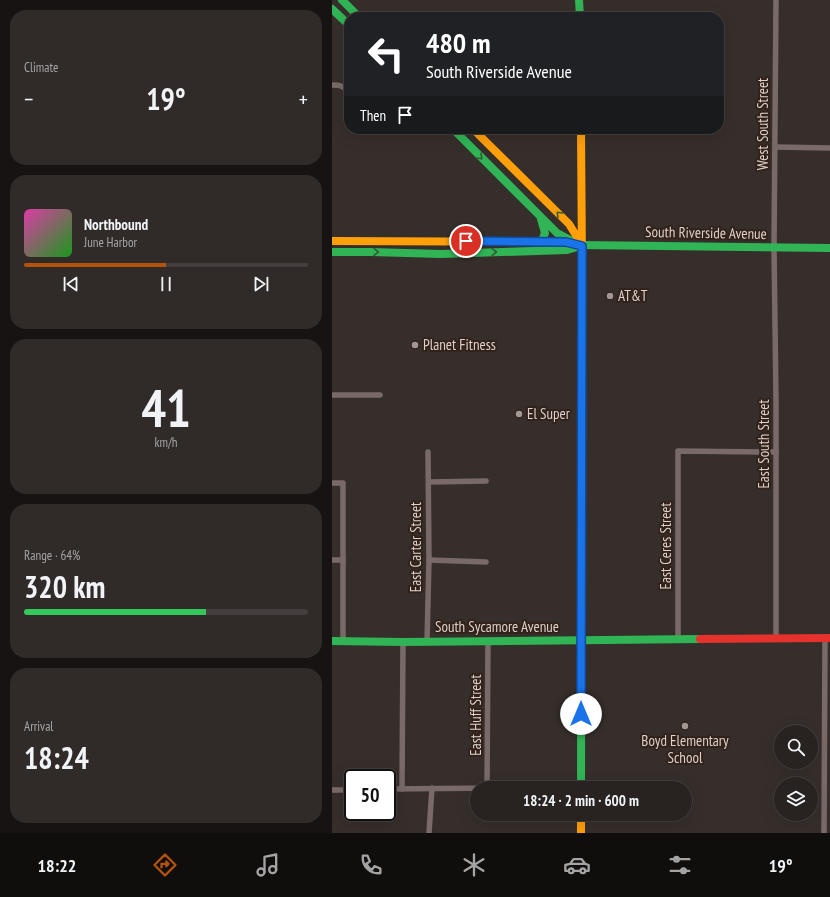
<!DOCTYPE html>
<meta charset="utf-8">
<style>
:root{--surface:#282220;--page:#302a29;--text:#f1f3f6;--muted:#a5a4a5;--line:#443f3e;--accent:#b45309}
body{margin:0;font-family:"PT Sans Narrow",sans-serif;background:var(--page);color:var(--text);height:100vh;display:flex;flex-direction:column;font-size:15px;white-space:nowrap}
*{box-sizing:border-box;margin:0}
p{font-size:13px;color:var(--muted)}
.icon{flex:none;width:22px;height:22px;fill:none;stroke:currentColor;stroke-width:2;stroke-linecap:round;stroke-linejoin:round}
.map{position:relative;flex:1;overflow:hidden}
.details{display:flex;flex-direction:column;gap:10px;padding:10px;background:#161312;width:332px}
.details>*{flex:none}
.hud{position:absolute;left:12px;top:12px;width:380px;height:122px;border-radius:16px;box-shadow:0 4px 16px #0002,0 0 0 1px var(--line);background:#202124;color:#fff;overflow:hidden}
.tools{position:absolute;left:442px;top:725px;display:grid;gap:8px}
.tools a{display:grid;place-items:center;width:44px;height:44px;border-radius:50%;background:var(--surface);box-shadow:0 4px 16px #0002,0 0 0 1px var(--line);font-size:20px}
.speed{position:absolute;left:12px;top:769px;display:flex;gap:8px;font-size:20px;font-weight:700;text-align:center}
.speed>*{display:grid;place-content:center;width:52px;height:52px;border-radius:50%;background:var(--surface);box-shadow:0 4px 16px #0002,0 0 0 1px var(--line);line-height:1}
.speed .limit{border:2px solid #111;border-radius:6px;background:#fff;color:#111}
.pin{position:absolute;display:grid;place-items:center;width:34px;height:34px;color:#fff;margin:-17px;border:2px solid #fff;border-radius:50%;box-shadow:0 1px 4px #0007}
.me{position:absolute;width:44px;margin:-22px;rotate:0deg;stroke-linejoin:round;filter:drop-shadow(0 0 3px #0008)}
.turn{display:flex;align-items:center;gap:14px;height:84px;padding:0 16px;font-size:18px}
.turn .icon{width:52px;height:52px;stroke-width:2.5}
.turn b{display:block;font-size:28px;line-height:34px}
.then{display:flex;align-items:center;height:38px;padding:0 16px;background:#0003;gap:8px;font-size:15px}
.big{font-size:30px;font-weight:700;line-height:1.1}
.details .widget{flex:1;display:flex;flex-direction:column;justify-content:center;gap:6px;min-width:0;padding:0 14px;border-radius:16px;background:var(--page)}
.details .dial{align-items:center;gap:0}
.dial b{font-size:52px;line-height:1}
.song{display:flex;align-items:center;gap:12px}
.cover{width:48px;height:48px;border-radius:6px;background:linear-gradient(135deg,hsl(320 70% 55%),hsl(120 70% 35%))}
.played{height:4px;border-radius:2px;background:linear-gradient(90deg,var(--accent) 50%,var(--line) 50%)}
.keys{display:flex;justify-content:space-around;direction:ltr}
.heat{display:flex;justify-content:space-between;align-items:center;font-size:22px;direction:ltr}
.charge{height:6px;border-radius:3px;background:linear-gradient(90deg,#34c759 64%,var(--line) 0)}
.trip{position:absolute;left:138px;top:781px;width:222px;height:40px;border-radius:20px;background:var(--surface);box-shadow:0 4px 16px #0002,0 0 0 1px var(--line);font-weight:700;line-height:40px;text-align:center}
.dock{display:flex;height:64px;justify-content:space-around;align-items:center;background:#100e0d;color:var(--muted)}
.dock .icon{width:28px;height:28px}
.dock .active{color:var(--accent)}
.dock b{font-size:18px;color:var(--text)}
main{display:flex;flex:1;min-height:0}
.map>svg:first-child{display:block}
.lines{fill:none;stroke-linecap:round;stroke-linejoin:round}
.street{stroke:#796a68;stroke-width:5.5}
.fast{stroke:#30b455;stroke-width:8}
.slow{stroke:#ff9f0a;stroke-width:8}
.jam{stroke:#e5322d;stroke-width:8}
.oneway{stroke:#315c32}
.route-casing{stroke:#114b97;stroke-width:10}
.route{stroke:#1a73e8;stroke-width:7}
.poi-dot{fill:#a29893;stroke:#32221b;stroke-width:1.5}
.labels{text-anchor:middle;stroke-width:4;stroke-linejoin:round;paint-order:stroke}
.street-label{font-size:15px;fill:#dcd1cc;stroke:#32221b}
.poi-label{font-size:15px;fill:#dcd1cc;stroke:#32221b;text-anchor:start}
</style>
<main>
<section class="details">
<div class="widget"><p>Climate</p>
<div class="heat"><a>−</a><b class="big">19°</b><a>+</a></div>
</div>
<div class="widget">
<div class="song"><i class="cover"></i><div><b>Northbound</b><p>June Harbor</p></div></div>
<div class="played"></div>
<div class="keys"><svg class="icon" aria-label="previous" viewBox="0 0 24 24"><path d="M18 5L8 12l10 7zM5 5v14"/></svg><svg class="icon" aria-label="pause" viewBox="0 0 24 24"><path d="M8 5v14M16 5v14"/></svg><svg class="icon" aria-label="next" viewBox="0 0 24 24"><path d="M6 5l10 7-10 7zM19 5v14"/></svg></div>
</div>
<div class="widget dial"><b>41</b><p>km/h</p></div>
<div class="widget"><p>Range · 64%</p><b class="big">320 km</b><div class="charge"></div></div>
<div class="widget"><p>Arrival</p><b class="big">18:24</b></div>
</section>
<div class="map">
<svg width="498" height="833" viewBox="0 0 498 833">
<rect width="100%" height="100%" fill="#362e2a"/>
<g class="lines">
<g class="street">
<path d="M 444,0 L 442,248 L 444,400 L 444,639"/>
<path d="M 0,85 C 9,85 11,86 17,92"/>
<path d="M 443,147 L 498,148"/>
<path d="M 0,395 L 48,395"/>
<path d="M 97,482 L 154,481"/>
<path d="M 0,483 L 11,483 L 11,641"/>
<path d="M 0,560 L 11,560"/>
<path d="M 97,560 L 154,562"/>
<path d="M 346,640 L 346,451 L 444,452"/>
<path d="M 95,642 L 97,560 L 96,452"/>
<path d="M 155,788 L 156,641"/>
<path d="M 55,789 L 163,788"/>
<path d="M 70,789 L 71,642"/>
<path d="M 0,790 L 21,790"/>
<path d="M 97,833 L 100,788"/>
<path d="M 492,833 L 493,638"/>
</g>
<g class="fast">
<path d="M 10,0 L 27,17"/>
<path d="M 247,0 L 248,17"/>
<path d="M 0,9 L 17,25"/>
<path d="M 121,129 L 225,233 L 242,242"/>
<path d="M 209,219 L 213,233 L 210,241"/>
<path d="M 247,245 L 498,248"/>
<path d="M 0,252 L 39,252 L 109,254 L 235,250 L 249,246"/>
<path d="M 0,641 L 71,642 L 368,639"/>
<path d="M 249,788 L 250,263"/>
</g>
<g class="slow">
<path d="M 141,129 L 237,224 L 250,245"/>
<path d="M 249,129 L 250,263"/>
<path d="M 0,241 L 234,242 L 247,245"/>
<path d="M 249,814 L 249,833"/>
</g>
<path class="jam" d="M 368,639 L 498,638"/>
</g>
<defs><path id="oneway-chevron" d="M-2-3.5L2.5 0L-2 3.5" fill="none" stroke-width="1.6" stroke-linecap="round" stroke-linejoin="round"/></defs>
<g class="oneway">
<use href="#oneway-chevron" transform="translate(148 157) rotate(45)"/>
<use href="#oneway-chevron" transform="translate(227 214) rotate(-135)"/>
<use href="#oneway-chevron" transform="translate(44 252) rotate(1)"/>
<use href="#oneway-chevron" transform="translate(162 252) rotate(-1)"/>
</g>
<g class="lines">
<g class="route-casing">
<path id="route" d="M 134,241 L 234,242 L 250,246 L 249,714"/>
</g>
<use href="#route" class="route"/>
</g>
<g class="poi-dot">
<circle cx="278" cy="296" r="4"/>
<circle cx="83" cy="345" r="4"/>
<circle cx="187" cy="414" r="4"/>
<circle cx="353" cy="726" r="4"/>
</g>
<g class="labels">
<g class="street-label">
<text transform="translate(431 124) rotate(-90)" y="5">West South Street</text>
<text transform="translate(374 233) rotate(1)" y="5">South Riverside Avenue</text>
<text transform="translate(432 444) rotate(-90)" y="5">East South Street</text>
<text transform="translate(334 546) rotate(-90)" y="5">East Ceres Street</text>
<text transform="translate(84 547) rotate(-90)" y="5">East Carter Street</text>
<text x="165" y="632">South Sycamore Avenue</text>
<text transform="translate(144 715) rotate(-90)" y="5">East Huff Street</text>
</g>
<g class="poi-label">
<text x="286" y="301">AT&amp;T</text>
<text x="91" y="350">Planet Fitness</text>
<text x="195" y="419">El Super</text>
<text x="353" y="746" text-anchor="middle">Boyd Elementary<tspan x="353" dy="17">School</tspan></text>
</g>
</g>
</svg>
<div class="tools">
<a><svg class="icon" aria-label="search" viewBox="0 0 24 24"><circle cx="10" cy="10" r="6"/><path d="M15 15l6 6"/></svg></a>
<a><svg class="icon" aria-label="layers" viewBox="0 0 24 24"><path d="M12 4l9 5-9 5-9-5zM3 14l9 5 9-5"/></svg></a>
</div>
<div class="speed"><div class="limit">50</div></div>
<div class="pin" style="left:134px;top:241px;background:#d93025"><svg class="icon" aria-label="arrive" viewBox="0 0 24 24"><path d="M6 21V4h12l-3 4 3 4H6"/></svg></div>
<svg class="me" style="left:249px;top:714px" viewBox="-20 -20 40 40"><circle r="19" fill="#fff"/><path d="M0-13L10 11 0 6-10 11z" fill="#1a73e8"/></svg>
<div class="trip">18:24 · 2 min · 600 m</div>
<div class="hud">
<div class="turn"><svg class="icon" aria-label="left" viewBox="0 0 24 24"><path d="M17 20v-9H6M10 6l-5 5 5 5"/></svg><div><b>480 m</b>South Riverside Avenue</div></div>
<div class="then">Then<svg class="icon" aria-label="arrive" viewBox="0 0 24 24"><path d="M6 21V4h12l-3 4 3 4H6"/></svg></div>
</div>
</div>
</main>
<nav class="dock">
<b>18:22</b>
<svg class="icon active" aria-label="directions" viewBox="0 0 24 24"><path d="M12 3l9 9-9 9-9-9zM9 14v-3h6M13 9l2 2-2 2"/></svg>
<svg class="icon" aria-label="music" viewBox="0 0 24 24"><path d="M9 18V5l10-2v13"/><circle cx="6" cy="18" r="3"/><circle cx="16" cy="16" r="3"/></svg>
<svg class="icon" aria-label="phone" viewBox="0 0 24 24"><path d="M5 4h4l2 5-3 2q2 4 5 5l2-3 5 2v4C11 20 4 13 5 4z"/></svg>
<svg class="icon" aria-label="climate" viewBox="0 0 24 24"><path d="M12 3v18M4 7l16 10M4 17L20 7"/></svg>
<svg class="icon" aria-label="car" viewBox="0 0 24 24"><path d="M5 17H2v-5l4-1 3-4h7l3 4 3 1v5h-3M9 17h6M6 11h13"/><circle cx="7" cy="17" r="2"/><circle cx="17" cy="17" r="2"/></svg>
<svg class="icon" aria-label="filters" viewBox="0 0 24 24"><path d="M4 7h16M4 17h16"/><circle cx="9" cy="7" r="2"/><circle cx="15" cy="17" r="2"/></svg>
<b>19°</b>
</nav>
